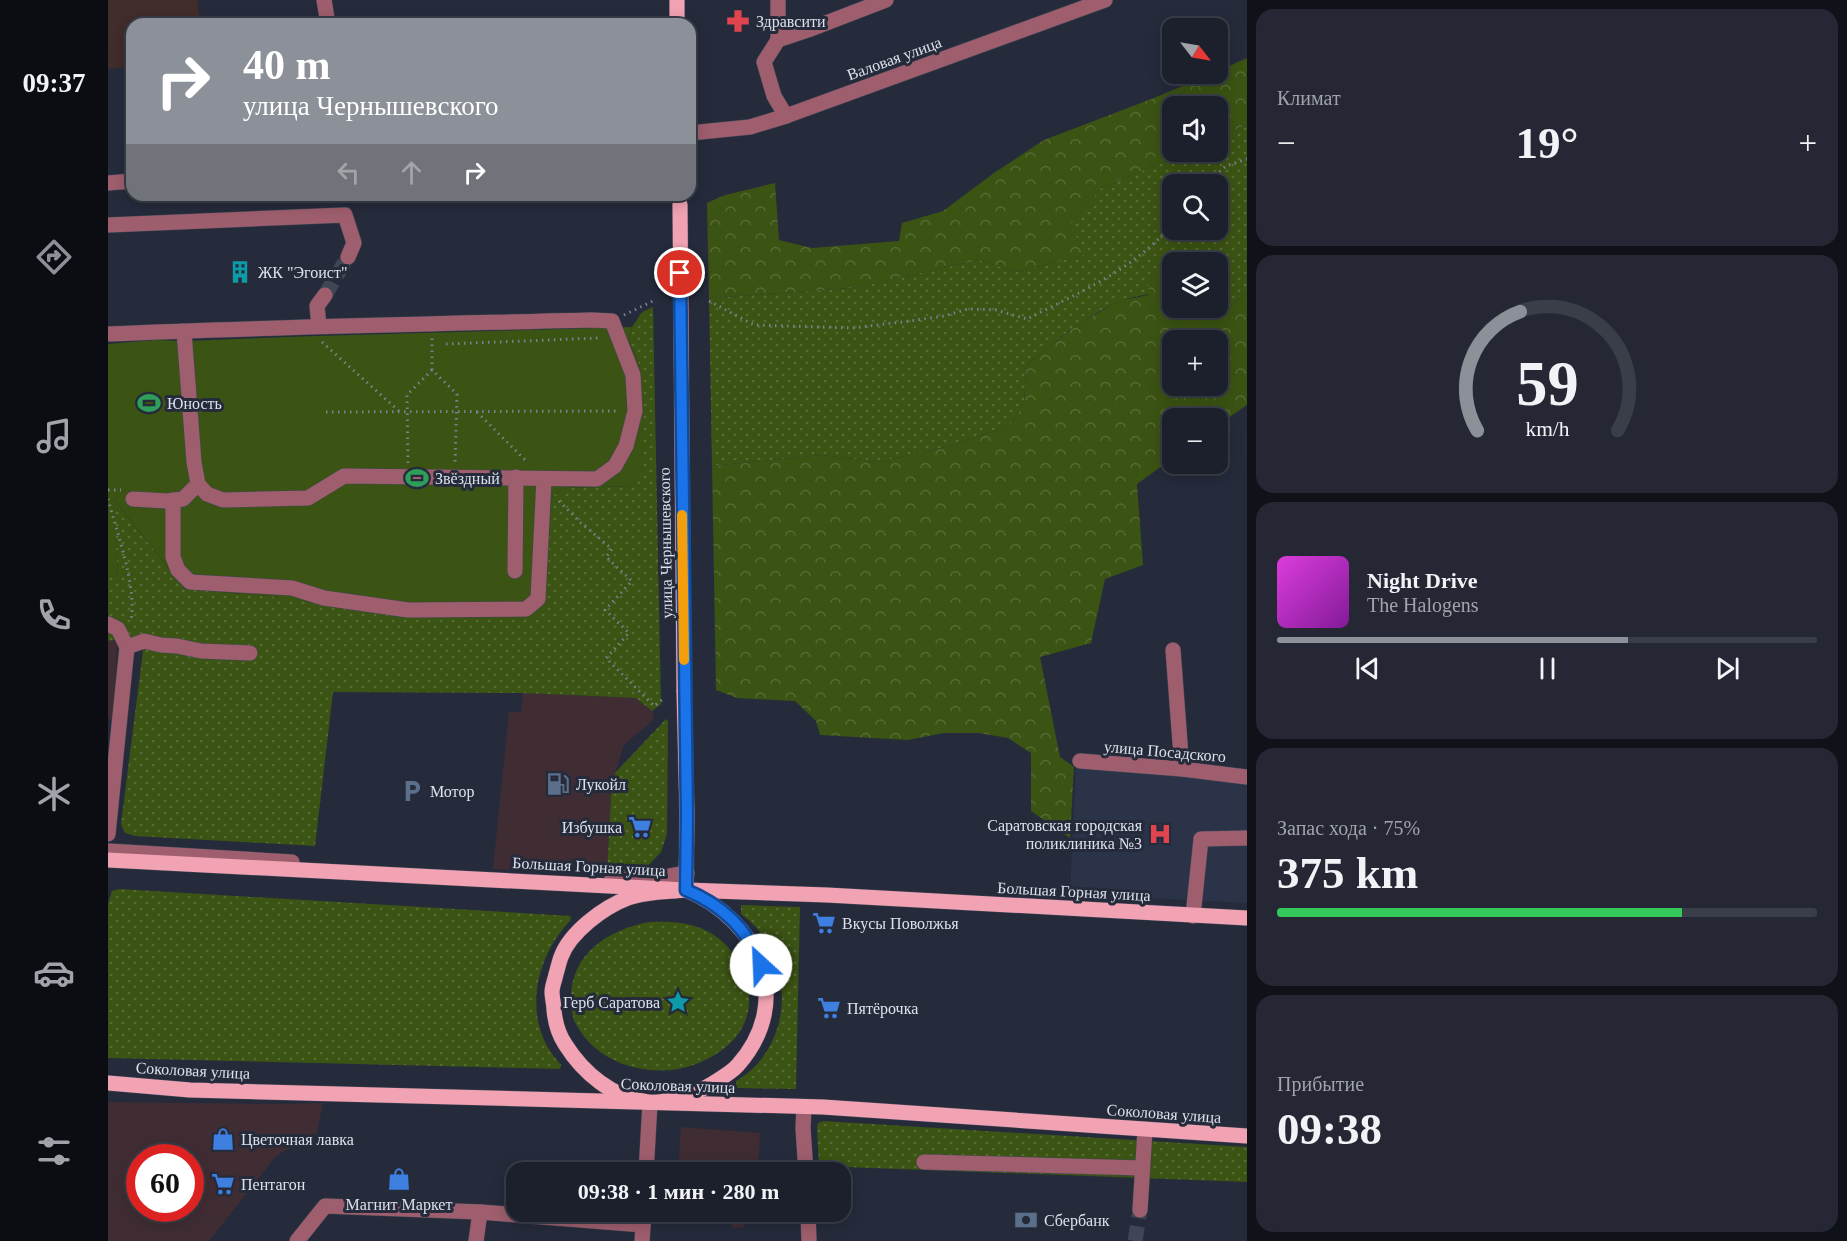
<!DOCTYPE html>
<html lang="ru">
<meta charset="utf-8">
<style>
:root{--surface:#1c202c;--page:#252834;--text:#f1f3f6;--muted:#a0a3a9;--line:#3a3e48;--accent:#8c9099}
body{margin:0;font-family:Georgia,serif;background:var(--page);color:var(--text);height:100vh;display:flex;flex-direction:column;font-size:22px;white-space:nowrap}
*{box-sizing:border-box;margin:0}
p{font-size:20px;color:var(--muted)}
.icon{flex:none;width:33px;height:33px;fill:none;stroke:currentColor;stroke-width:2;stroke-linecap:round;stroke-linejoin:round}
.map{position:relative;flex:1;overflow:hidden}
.drawer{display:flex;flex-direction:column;gap:9px;padding:9px;background:#0f1218;width:600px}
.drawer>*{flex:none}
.hud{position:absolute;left:18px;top:18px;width:570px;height:183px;border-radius:18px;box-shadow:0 3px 15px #0003,0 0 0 2px var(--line);background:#8c9099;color:#fff;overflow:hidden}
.needle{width:39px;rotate:121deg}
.fabs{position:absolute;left:1054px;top:18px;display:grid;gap:12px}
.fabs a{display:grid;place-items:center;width:66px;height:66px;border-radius:12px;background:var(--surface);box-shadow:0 3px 15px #0003,0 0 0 2px var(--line);font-size:30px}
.speed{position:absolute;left:18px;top:1144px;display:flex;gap:12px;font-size:30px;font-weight:700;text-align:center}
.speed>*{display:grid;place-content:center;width:78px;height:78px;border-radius:50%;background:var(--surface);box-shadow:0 3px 15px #0003,0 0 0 2px var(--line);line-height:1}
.speed .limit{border:9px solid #d22;background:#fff;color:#111}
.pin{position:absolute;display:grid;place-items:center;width:51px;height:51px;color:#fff;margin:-26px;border:3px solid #fff;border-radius:50%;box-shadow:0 2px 6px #0007}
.me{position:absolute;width:66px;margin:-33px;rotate:335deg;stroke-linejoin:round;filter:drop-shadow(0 0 4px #0008)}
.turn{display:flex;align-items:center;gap:21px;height:126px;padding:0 18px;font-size:27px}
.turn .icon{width:78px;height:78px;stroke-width:2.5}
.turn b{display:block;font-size:42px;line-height:51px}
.lanes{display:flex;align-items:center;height:57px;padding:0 18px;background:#0003;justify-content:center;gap:30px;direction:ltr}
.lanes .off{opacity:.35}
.big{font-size:45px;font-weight:600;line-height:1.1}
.drawer .tile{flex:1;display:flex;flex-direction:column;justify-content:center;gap:9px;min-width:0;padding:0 21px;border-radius:18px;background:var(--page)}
.drawer .dial{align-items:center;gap:0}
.dial svg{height:156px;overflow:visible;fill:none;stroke:var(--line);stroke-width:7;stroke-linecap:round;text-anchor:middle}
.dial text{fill:var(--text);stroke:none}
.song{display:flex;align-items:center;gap:18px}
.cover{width:72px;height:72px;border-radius:9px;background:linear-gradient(135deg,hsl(300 70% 55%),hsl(290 70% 35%))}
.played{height:6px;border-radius:3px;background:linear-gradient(90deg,var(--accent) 65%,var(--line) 65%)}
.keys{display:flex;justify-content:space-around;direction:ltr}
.heat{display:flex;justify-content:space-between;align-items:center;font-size:33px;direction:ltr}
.charge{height:9px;border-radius:4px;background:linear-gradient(90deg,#34c759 75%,var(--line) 0)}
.trip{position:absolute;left:398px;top:1162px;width:345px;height:60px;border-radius:18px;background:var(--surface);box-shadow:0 3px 15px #0003,0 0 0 2px var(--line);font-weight:600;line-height:60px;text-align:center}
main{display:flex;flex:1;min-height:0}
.menu{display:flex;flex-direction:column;width:108px;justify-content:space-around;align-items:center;background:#0b0d12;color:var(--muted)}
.menu .icon{width:42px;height:42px}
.menu .active{color:var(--accent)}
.menu b{font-size:27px;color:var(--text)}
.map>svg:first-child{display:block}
.commercial{fill:#402d34;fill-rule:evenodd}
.education{fill:#412d2b}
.built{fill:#2b3349}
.grass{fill:url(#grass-dots);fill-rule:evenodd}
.forest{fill:url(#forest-crowns);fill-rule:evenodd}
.garden{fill:#3b5313}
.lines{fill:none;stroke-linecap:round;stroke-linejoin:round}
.minor-tunnel{stroke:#404656;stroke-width:15;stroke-dasharray:15 8;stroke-linecap:butt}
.minor-casing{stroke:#424857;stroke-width:16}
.major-casing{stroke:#424857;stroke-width:16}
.path{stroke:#7c818f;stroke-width:3;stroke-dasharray:1.5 4.5;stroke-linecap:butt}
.minor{stroke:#9e5e6d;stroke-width:15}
.major{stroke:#f1a2b3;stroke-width:15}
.major-bridge-casing{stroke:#424857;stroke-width:16;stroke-linecap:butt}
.major-bridge{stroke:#f1a2b3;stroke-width:15}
.route-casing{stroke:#114b97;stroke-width:15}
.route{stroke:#1a73e8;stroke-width:10}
.slow{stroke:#f59e0b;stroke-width:10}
.labels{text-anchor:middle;stroke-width:6;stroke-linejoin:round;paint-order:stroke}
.poi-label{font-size:16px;fill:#dce1ec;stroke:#252b3b;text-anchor:start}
.street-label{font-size:16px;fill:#dce1ec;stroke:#252b3b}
</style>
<main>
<nav class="menu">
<b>09:37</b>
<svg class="icon active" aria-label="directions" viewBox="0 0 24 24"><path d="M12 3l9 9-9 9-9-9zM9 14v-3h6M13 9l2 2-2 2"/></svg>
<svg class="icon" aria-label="music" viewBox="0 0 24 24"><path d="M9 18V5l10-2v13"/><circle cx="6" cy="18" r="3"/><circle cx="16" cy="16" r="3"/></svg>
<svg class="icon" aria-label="phone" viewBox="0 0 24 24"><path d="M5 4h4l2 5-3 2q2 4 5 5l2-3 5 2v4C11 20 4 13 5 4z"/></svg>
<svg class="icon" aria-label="climate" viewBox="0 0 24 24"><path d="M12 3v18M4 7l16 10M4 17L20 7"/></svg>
<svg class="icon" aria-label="car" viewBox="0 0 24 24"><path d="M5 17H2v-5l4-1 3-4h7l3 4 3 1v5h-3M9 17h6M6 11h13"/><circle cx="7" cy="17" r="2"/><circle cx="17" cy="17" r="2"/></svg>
<svg class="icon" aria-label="filters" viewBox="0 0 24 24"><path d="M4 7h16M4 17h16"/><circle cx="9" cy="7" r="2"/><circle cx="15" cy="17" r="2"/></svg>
</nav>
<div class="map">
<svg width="1139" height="1241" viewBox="0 0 1139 1241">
<defs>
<pattern id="grass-dots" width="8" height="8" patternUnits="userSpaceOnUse" patternTransform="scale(1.5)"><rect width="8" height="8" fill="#3b5313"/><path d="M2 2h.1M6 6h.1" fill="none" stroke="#576b36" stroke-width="1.8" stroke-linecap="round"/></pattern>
<pattern id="forest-crowns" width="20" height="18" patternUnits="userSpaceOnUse" patternTransform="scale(1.5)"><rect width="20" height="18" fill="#3b5313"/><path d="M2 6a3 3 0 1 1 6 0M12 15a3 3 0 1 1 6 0" fill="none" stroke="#576b36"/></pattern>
</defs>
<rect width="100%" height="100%" fill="#252b3b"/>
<g class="commercial">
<path d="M 0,641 L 9,641 L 6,719 L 0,719 Z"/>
<path d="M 415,693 L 528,698 L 544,711 L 546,716 L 544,721 L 516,745 L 507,773 L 503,795 L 499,874 L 385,869 L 401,712 L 413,712 Z"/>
<path d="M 0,1102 L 172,1104 L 215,1103 L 206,1146 L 187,1145 L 168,1156 L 101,1241 L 0,1241 ZM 32,1158 L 82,1158 L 82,1209 L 32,1209 Z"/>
<path d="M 573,1127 L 652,1133 L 650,1173 L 570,1173 Z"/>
<path d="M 622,1212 L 641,1212 L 636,1227 L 625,1228 L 621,1218 Z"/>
</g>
<path class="education" d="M 0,0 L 89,0 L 93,24 L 24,24 L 24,66 L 0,69 Z"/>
<path class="built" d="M 968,765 L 1139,774 L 1139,903 L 962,894 Z"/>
<g class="grass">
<path d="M 1139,124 L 1139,293 L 1120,307 L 1110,307 L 1110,262 L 1065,262 L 1065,290 L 1060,290 C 1044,294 1025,296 1010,302 C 975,318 946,341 918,366 L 916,404 L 901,426 L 834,448 L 770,462 L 714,455 L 604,466 L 601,298 L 744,288 L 871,260 L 909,272 L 979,254 L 961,226 L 993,188 L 1079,152 L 1110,152 L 1110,138 ZM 1065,184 L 1110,184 L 1110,230 L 1065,230 Z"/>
<path d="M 545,307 L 553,704 L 544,711 L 528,698 L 415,693 L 225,692 L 207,846 L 27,836 L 17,833 L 13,824 L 37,635 L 0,641 L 0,577 L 10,575 L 4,497 L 77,589 L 171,597 L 439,575 L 443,500 L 446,495 L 456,488 L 524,486 L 532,367 L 521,341 L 524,327 L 534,312 Z"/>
<path d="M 558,719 L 560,721 L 559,834 L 553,852 L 538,868 L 517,874 L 499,874 L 503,795 L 507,773 Z"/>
<path d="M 12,889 L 463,916 L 462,921 C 431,953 417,1005 439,1046 C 443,1053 448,1059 453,1065 L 452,1069 L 0,1058 L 0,904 L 4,891 Z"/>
<path d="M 633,905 L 692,907 L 688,1089 L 628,1088 L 628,1081 C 688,1046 689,954 633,914 Z"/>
<path d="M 541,922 C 560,921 582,922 599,931 C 632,948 651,990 636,1024 C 626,1046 601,1061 579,1067 C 539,1078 488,1063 468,1024 C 464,1018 464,1009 463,1002 C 461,955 499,930 541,922 Z"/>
<path d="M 716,1121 L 1139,1147 L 1139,1182 L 711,1166 L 709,1128 L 710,1123 Z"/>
</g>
<g class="forest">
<path d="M 1139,58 L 1139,124 L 1110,138 L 1110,106 L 1065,106 L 1065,152 L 1079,152 L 993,188 L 961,226 L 980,254 L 909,272 L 871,260 L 744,288 L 601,298 L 599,203 L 617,195 L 667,183 L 671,240 L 704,248 L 791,241 L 794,223 L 835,211 L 886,173 L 936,140 L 1046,98 L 1104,74 L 1110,74 L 1110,71 Z"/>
<path d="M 1052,273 L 1059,290 L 1065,290 L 1065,308 L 1100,308 L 1120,307 L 1139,293 L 1139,405 L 1110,425 L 1110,418 L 1065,418 L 1065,458 L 1029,484 L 1035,565 L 997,579 L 983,643 L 932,657 L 952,757 L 966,767 L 962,838 L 923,811 L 923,753 L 900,738 L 871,733 L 836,733 L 800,740 L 712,735 L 708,721 L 687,701 L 629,698 L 608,690 L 604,466 L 714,455 L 770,462 L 834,448 L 901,426 L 916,404 L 918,366 L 940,347 L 972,323 L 1011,301 L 1040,295 L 1041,274 ZM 1065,340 L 1110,340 L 1110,386 L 1065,386 Z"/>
</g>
<path class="garden" d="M 524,327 L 521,341 L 532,367 L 536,394 L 533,472 L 524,486 L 456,488 L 446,495 L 443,500 L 439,593 L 434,608 L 421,619 L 298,617 L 171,597 L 77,589 L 5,498 L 10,576 L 0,577 L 0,344 L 47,340 L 77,341 L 208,336 Z"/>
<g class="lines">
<g class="minor-tunnel">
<path d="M 217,295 L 240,257"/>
<path d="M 1027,1241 L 1032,1210"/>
</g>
<g class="minor-casing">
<g id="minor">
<path d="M 216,0 L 220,24"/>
<path d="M 670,0 L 670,40"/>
<path d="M 678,116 L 666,96 L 656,62 L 670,40 L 700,30 L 778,0"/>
<path d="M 582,133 L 642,127 L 678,116 L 997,0"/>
<path d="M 0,183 L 24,181"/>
<path d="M 0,225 L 237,215 L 246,243 L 240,257"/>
<path d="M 211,326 L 209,306 L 217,295"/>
<path d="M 0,334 C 161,327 322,324 483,320 L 504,321 L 525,375 L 527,411 L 518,446 L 507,466 L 489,479 L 236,476 L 200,498 L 115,500 L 99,494 L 90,484 L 86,462 L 76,331"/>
<path d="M 25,499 L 59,501 L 75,499 L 90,484"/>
<path d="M 65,500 L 65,557 L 70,570 L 82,582 L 184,588 L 216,598 L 300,610 L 418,609 L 430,599 L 436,479"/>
<path d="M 407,571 L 408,477"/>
<path d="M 0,624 L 10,629 L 19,647"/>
<path d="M 19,647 L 36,641 L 53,645 L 69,646 L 93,651 L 142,653"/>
<path d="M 1065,650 L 1074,769"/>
<path d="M 972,761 L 1074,769 L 1139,777"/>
<path d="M 0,834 L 19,647"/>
<path d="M 0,851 L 184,862"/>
<path d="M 504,879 L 538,880 L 579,873"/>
<path d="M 1085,916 L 1093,839 L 1139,838"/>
<path d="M 696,1107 L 695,1128 L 698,1173"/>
<path d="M 816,1162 L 1034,1168"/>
<path d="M 538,1173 L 542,1103"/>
<path d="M 1032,1210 L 1037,1130"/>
<path d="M 700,1212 L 701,1241"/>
<path d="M 189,1241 L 217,1206 L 372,1212 L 535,1225"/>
<path d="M 368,1241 L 372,1212"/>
<path d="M 534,1241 L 536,1212"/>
</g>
</g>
<g class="major-casing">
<g id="major">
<path d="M 569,0 L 569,24"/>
<path d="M 576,690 L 579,815 L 578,890"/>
<path d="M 0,860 L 578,890 L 719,895 L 1139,918"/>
<path d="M 578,890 C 651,920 687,1000 630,1065 C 623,1073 613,1078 604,1084 C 589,1093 557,1104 540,1102 C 505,1098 475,1073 457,1044 C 451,1035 447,1021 446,1010 C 446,1004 444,998 444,992 C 444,986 447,980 448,974 C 450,968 451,962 453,957 C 462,932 496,907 520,898 C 539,891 558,892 578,890 Z"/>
<path d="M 0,1083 L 82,1090 L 715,1107 L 1139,1136"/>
</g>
</g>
<g class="path">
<path d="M 1098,184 L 1118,166 L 1139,159"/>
<path d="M 601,301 L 646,325 L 745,328 L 802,321 L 836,316 L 860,309 L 888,310 L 919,319 C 970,293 1028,269 1065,223"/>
<path d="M 516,315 L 545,301"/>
<path d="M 214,342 L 292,412"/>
<path d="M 338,344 L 492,338"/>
<path d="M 324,370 L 324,338"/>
<path d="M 218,412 L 510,411"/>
<path d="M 369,412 L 418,461"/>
<path d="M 300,463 L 299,395 L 324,370 L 349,394 L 347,463"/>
<path d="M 0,490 L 13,490"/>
<path d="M 0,499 C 9,533 29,587 23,620"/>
<path d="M 451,501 L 473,523 L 504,549 L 498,557 L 524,581 L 497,610 L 521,633 L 498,658 L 546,706 L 555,699"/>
</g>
<use href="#minor" class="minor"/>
<use href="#major" class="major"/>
<g class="major-bridge-casing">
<path id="major-bridge" d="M 572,204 L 576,690"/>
</g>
<use href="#major-bridge" class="major-bridge"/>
</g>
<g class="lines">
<g class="route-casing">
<path id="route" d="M 572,273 L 579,815 L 578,890 C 614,905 640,929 653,965"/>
</g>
<use href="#route" class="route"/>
<path class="slow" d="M 574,515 L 576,660"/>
</g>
<defs>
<g id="pharmacy-bare" transform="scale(1.8)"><path d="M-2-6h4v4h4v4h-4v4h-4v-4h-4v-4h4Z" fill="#e0444e" stroke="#252b3b" stroke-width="2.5" paint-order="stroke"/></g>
<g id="building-bare" transform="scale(1.8)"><path d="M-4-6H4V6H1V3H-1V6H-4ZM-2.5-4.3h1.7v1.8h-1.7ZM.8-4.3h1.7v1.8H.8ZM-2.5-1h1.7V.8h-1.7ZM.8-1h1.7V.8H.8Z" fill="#0f9aa8" stroke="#252b3b" stroke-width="2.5" paint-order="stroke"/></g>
<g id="stadium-bare" transform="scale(1.8)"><path d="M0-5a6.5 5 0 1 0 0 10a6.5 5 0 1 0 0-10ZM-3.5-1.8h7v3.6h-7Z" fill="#2e9e5b" stroke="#252b3b" stroke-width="2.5" paint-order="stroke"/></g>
<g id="fuel-bare" transform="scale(1.8)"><path d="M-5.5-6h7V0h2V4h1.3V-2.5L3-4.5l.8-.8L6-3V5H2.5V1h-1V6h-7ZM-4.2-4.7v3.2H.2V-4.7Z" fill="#5c6f8a" stroke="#252b3b" stroke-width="2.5" paint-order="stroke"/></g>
<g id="parking-bare" transform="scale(1.8)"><path d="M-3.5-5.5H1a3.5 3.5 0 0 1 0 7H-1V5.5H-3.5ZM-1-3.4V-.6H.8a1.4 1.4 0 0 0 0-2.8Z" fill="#5c6f8a" stroke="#252b3b" stroke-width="2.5" paint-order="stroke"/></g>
<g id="supermarket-bare" transform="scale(1.8)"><path d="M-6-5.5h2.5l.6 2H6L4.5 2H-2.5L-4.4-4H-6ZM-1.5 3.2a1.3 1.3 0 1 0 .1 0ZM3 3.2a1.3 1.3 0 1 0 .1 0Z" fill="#3f7fe0" stroke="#252b3b" stroke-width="2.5" paint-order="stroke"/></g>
<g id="hospital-bare" transform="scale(1.8)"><path d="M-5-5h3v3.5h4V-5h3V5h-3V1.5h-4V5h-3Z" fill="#e0444e" stroke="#252b3b" stroke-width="2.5" paint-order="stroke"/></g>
<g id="sight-bare" transform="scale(1.8)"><path d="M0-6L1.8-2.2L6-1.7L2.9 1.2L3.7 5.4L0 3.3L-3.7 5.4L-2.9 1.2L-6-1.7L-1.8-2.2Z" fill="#0f9aa8" stroke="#252b3b" stroke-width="2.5" paint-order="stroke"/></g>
<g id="shop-bare" transform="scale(1.8)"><path d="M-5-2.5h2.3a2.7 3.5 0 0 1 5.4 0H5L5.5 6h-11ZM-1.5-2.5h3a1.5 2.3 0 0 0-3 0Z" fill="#3f7fe0" stroke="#252b3b" stroke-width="2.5" paint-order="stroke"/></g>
<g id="bank-bare" transform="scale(1.8)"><path d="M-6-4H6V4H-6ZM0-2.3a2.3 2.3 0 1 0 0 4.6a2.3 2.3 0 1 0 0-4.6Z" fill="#5c6f8a" stroke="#252b3b" stroke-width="2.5" paint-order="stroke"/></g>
</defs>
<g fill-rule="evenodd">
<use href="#pharmacy-bare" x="630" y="21"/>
<use href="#building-bare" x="132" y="272"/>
<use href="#stadium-bare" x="41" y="403"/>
<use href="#stadium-bare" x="309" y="478"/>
<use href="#fuel-bare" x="450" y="784"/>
<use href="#parking-bare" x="304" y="791"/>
<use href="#supermarket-bare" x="532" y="827"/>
<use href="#hospital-bare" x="1052" y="834"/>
<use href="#supermarket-bare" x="716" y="923"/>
<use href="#sight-bare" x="570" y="1002"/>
<use href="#supermarket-bare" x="721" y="1008"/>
<use href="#shop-bare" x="115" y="1139"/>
<use href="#shop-bare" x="291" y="1179"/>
<use href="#supermarket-bare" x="115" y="1184"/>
<use href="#bank-bare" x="918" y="1220"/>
</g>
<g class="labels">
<g class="poi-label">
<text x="648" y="27">Здравсити</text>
<text x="150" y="278">ЖК "Эгоист"</text>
<text x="59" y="409">Юность</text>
<text x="327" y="484">Звёздный</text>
<text x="468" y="790">Лукойл</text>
<text x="322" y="797">Мотор</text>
<text x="1034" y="831" text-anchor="end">Саратовская городская<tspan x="1034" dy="18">поликлиника №3</tspan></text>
<text x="514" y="833" text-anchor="end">Избушка</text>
<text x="734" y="929">Вкусы Поволжья</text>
<text x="552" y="1008" text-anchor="end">Герб Саратова</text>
<text x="739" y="1014">Пятёрочка</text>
<text x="133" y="1145">Цветочная лавка</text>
<text x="133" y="1190">Пентагон</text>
<text x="291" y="1210" text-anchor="middle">Магнит Маркет</text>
<text x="936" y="1226">Сбербанк</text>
</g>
<g class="street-label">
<text transform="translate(786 58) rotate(-20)" y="6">Валовая улица</text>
<text transform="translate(557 543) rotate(-91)" y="6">улица Чернышевского</text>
<text transform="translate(1057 751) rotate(5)" y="6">улица Посадского</text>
<text transform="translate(481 866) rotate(3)" y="6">Большая Горная улица</text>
<text transform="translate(966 891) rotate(3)" y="6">Большая Горная улица</text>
<text transform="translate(85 1070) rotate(3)" y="6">Соколовая улица</text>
<text transform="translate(570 1085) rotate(2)" y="6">Соколовая улица</text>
<text transform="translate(1056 1113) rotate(4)" y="6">Соколовая улица</text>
</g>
</g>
</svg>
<div class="fabs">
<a><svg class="needle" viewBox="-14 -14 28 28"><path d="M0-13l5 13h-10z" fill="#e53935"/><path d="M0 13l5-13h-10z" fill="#a0a3a9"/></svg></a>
<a><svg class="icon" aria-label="sound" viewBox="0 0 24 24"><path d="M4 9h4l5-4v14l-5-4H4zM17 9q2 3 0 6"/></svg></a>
<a><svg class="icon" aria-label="search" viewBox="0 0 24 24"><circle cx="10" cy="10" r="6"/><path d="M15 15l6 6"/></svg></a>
<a><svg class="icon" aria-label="layers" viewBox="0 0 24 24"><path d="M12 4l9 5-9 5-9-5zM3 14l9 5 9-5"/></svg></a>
<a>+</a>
<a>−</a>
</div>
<div class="speed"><div class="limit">60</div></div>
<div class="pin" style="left:572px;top:273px;background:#d93025"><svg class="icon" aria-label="arrive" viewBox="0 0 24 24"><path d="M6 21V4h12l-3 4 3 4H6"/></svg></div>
<svg class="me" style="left:653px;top:965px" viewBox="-20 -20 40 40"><circle r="19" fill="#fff"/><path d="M0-13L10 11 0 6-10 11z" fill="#1a73e8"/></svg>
<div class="trip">09:38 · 1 мин · 280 m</div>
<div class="hud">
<div class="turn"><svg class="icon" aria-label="right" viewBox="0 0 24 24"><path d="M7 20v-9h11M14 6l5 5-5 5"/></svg><div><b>40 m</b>улица Чернышевского</div></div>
<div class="lanes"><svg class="icon off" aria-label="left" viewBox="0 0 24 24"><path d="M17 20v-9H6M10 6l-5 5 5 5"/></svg><svg class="icon off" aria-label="ahead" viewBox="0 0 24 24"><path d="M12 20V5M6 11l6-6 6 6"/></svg><svg class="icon" aria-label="right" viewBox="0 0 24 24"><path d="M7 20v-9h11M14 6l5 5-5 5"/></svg></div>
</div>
</div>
<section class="drawer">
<div class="tile"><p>Климат</p>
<div class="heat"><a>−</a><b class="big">19°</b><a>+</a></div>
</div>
<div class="tile dial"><svg viewBox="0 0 100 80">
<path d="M14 69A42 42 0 1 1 86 69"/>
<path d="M14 69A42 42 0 0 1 36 8" stroke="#8c9099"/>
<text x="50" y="56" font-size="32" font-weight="700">59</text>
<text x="50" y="72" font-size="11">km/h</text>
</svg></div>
<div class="tile">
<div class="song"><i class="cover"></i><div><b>Night Drive</b><p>The Halogens</p></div></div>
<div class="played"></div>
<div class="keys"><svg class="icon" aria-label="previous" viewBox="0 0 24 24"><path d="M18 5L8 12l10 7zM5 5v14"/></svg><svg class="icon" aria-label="pause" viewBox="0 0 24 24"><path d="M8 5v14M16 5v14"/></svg><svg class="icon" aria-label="next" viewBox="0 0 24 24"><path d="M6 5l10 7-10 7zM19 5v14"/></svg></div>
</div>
<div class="tile"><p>Запас хода · 75%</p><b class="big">375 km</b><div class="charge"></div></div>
<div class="tile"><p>Прибытие</p><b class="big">09:38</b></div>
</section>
</main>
